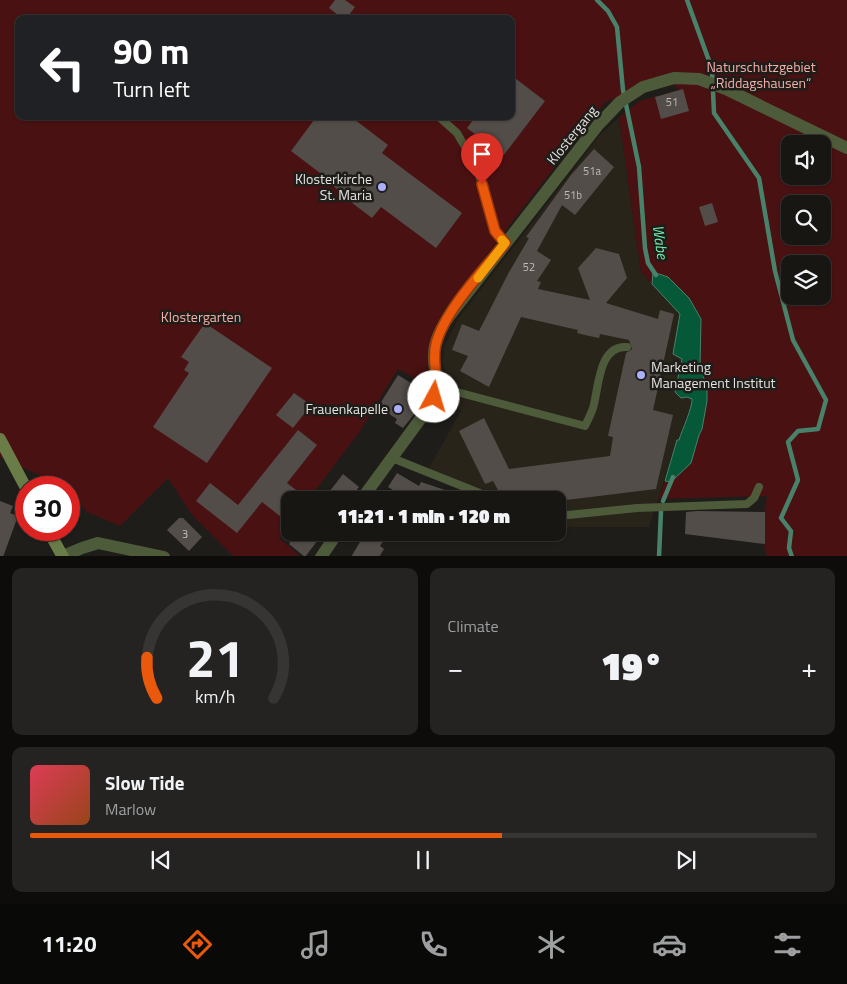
<!DOCTYPE html>
<meta charset="utf-8">
<style>
:root{--surface:#171613;--page:#242321;--text:#f1f3f6;--muted:#9e9fa0;--line:#363533;--accent:#ea580c}
body{margin:0;font-family:"Titillium Web",sans-serif;background:var(--page);color:var(--text);height:100vh;display:flex;flex-direction:column;font-size:19px;white-space:nowrap}
*{box-sizing:border-box;margin:0}
p{font-size:16px;color:var(--muted)}
.icon{flex:none;width:28px;height:28px;fill:none;stroke:currentColor;stroke-width:2;stroke-linecap:round;stroke-linejoin:round}
.map{position:relative;height:556px;overflow:hidden}
.details{display:flex;flex-direction:column;gap:12px;padding:12px;background:#0d0c0a;flex:1}
.details>*{flex:none}
.guide{position:absolute;left:15px;top:15px;width:500px;height:105px;border-radius:10px;box-shadow:0 1px 4px #0004,0 0 0 1px var(--line);background:#202124;color:#fff;overflow:hidden}
.controls{position:absolute;left:781px;top:135px;display:grid;gap:10px}
.controls a{display:grid;place-items:center;width:50px;height:50px;border-radius:10px;background:var(--surface);box-shadow:0 1px 4px #0004,0 0 0 1px var(--line);font-size:25px}
.speed{position:absolute;left:15px;top:476px;display:flex;gap:10px;font-size:25px;font-weight:700;text-align:center}
.speed>*{display:grid;place-content:center;width:65px;height:65px;border-radius:50%;background:var(--surface);box-shadow:0 1px 4px #0004,0 0 0 1px var(--line);line-height:1}
.speed .limit{border:8px solid #d22;background:#fff;color:#111}
.pin{position:absolute;display:grid;place-items:center;width:42px;height:42px;color:#fff;margin:-51px -21px;border-radius:50% 50% 50% 0;rotate:-45deg;box-shadow:0 0 5px #0007}
.pin .icon{rotate:45deg}
.me{position:absolute;width:55px;margin:-28px;rotate:6deg;stroke-linejoin:round;filter:drop-shadow(0 0 4px #0008)}
.turn{display:flex;align-items:center;gap:18px;height:105px;padding:0 15px;font-size:22px}
.turn .icon{width:65px;height:65px;stroke-width:2.5}
.turn b{display:block;font-size:35px;line-height:42px}
.big{font-size:38px;font-weight:800;line-height:1.1}
.details .tile{flex:1;display:flex;flex-direction:column;justify-content:center;gap:8px;min-width:0;padding:0 18px;border-radius:10px;background:var(--page)}
.details .dial{align-items:center;gap:0}
.dial svg{height:130px;overflow:visible;fill:none;stroke:var(--line);stroke-width:7;stroke-linecap:round;text-anchor:middle}
.dial text{fill:var(--text);stroke:none}
.song{display:flex;align-items:center;gap:15px}
.cover{width:60px;height:60px;border-radius:8px;background:linear-gradient(135deg,hsl(350 70% 55%),hsl(20 70% 35%))}
.played{height:5px;border-radius:2px;background:linear-gradient(90deg,var(--accent) 60%,var(--line) 60%)}
.keys{display:flex;justify-content:space-around;direction:ltr}
.heat{display:flex;justify-content:space-between;align-items:center;font-size:28px;direction:ltr}
.details .tiles{flex:1;display:grid;gap:12px;grid-template-columns:1fr 1fr}
.tile:last-child{grid-column:span 2}
.trip{position:absolute;left:281px;top:491px;width:285px;height:50px;border-radius:10px;background:var(--surface);box-shadow:0 1px 4px #0004,0 0 0 1px var(--line);font-weight:800;line-height:50px;text-align:center}
.dock{display:flex;height:80px;justify-content:space-around;align-items:center;background:#090908;color:var(--muted)}
.dock .icon{width:35px;height:35px}
.dock .active{color:var(--accent)}
.dock b{font-size:22px;color:var(--text)}
.map>svg:first-child{display:block}
.built{fill:#28241a}
.green{fill:#491112;fill-rule:evenodd}
.water{fill:#055938;stroke:#48826a}
.lines{fill:none;stroke-linecap:round;stroke-linejoin:round}
.stream{stroke:#48826a;stroke-width:4.5}
.building{fill:#524d49}
.street-tunnel{stroke:#3c3b37;stroke-width:12;stroke-dasharray:12 6;stroke-linecap:butt}
.lane{stroke:#4e5b3b;stroke-width:8}
.street{stroke:#4e5b3b;stroke-width:12}
.secondary{stroke:#6a7d49;stroke-width:12}
.route-casing{stroke:#983908;stroke-width:12}
.route{stroke:#ea580c;stroke-width:9}
.slow{stroke:#f59e0b;stroke-width:9}
.poi-dot{fill:#acaffb;stroke:#1f1d19;stroke-width:2}
.labels{text-anchor:middle;stroke-width:5;stroke-linejoin:round;paint-order:stroke}
.number-label{font-size:11px;fill:#bfbdba}
.park-label{font-size:14px;fill:#f7aea9;stroke:#1f1d19}
.street-label{font-size:14px;fill:#e3e2df;stroke:#1f1d19}
.poi-label{font-size:14px;fill:#e3e2df;stroke:#1f1d19;text-anchor:end}
.water-label{font-size:15px;font-style:italic;fill:#70eeaf;stroke:#1f1d19}
</style>
<div class="map">
<svg width="847" height="557" viewBox="0 0 847 557">
<rect width="100%" height="100%" fill="#1f1d19"/>
<path class="built" d="M 619,117 L 641,272 L 680,314 L 673,354 L 682,359 L 675,392 L 692,399 L 692,404 L 685,419 L 679,440 L 677,440 L 649,527 L 558,527 L 558,500 L 488,500 L 429,468 L 461,411 L 442,397 L 446,381 L 443,362 L 444,347 L 458,319 L 576,166 L 599,136 Z"/>
<path class="green" d="M 0,0 L 847,0 L 847,556 L 767,556 L 761,532 L 767,496 L 658,499 L 665,481 L 677,440 L 679,440 C 682,430 693,407 692,399 L 687,397 L 681,398 L 675,392 L 682,359 L 673,354 L 680,314 L 641,272 L 619,117 L 640,101 L 679,90 L 674,85 L 668,81 L 605,102 L 444,310 L 433,331 L 426,378 L 421,382 L 398,369 L 360,431 L 308,500 L 290,500 L 290,523 L 279,538 L 299,555 L 297,556 L 233,556 L 192,515 L 168,478 L 120,526 L 87,512 L 69,495 L 69,488 L 61,487 L 56,483 L 0,457 ZM 19,19 L 511,19 L 511,116 L 19,116 ZM 790,144 L 822,144 L 822,176 L 790,176 ZM 790,204 L 822,204 L 822,236 L 790,236 ZM 790,264 L 822,264 L 822,296 L 790,296 Z"/>
<path class="water" d="M 653,272 L 668,277 L 689,298 L 701,319 L 700,366 L 707,388 L 707,401 L 702,429 L 699,435 L 691,463 L 671,482 L 665,481 L 677,440 L 679,440 C 682,430 693,406 692,399 L 687,397 L 681,398 L 675,392 L 682,359 L 673,354 L 680,314 L 652,284 Z"/>
<g class="lines">
<g class="stream">
<path d="M 597,0 L 608,11 L 617,27 L 623,90 L 639,167 L 645,248 L 648,263 L 656,275"/>
<path d="M 687,0 L 712,69 L 714,113 L 759,178 L 775,271 L 793,340 L 826,400 L 818,429 L 798,431 L 788,442 L 798,480 L 781,518 L 791,531 L 789,548 L 792,557"/>
<path d="M 663,501 L 673,477"/>
<path d="M 659,557 L 661,511"/>
</g>
</g>
<g class="building">
<path d="M 335,0 L 345,0 L 355,7 L 346,19 L 343,19 L 329,8 Z"/>
<path d="M 511,75 L 545,101 L 503,156 L 467,128 L 476,116 L 511,116 Z"/>
<path d="M 683,89 L 689,111 L 661,119 L 655,97 Z"/>
<path d="M 317,116 L 350,116 L 388,145 L 382,153 L 462,213 L 436,248 L 381,207 L 372,218 L 343,196 L 344,194 L 326,181 L 328,179 L 291,151 Z"/>
<path d="M 594,149 L 614,167 L 575,215 L 562,205 L 537,251 L 551,260 L 537,281 L 541,282 L 538,289 L 590,300 L 578,268 L 596,248 L 619,254 L 627,278 L 606,303 L 658,319 L 660,310 L 674,314 L 653,410 L 673,415 L 656,489 L 558,501 L 533,500 L 532,494 L 502,497 L 493,481 L 485,484 L 459,431 L 484,418 L 509,469 L 610,456 L 613,437 L 608,436 L 626,353 L 632,349 L 629,340 L 600,334 L 599,338 L 585,335 L 577,333 L 578,330 L 521,317 L 489,387 L 460,371 L 468,356 L 452,350 L 462,324 L 479,331 L 508,274 L 529,238 L 526,237 L 571,175 Z"/>
<path d="M 712,203 L 718,222 L 705,226 L 699,207 Z"/>
<path d="M 205,323 L 272,368 L 207,463 L 153,427 L 189,373 L 184,370 L 189,362 L 181,357 Z"/>
<path d="M 398,375 L 427,393 L 426,398 L 428,403 L 437,404 L 432,413 L 428,407 L 420,407 L 403,428 L 395,423 L 397,419 L 378,407 Z"/>
<path d="M 294,393 L 311,405 L 293,428 L 276,415 Z"/>
<path d="M 298,430 L 317,445 L 287,483 L 309,500 L 290,500 L 290,524 L 262,502 L 237,533 L 196,501 L 210,483 L 238,505 Z"/>
<path d="M 397,473 L 419,486 L 421,482 L 469,498 L 468,500 L 386,500 L 393,490 L 388,487 Z"/>
<path d="M 343,474 L 359,487 L 349,500 L 323,500 Z"/>
<path d="M 0,501 L 13,506 L 10,513 L 18,516 L 3,557 L 0,557 Z"/>
<path d="M 697,511 L 765,512 L 765,544 L 685,534 L 686,512 Z"/>
<path d="M 179,518 L 183,518 L 202,537 L 189,551 L 167,530 Z"/>
<path d="M 297,532 L 324,532 L 305,557 L 289,544 Z"/>
<path d="M 366,532 L 389,532 L 380,546 L 384,549 L 379,557 L 351,557 Z"/>
</g>
<g class="lines">
<path class="street-tunnel" d="M 424,414 L 434,397"/>
<g class="lane">
<path d="M 438,116 L 457,133 L 477,168 L 495,231 L 505,243"/>
<path d="M 438,387 L 585,426 C 588,420 591,414 593,408 C 599,388 598,345 627,347"/>
<path d="M 392,458 L 497,500"/>
<path d="M 558,516 L 637,508 L 747,504 L 754,498 L 759,487"/>
</g>
<g class="street">
<path d="M 434,397 C 440,382 433,370 434,355 C 434,341 442,326 450,315 L 598,125 L 620,102 L 643,87 L 674,78 L 699,79 L 726,89 L 847,148"/>
<path d="M 361,500 L 424,414"/>
<path d="M 63,556 L 82,548 L 98,543 L 164,557"/>
<path d="M 321,557 L 338,532"/>
</g>
<g class="secondary">
<path d="M 0,439 L 26,488"/>
<path d="M 48,530 L 63,557"/>
</g>
</g>
<g class="lines">
<g class="route-casing">
<path id="route" d="M 434,397 C 440,379 431,362 436,344 C 444,311 484,270 505,243 L 495,231 L 482,184"/>
</g>
<use href="#route" class="route"/>
<path class="slow" d="M 478,278 L 505,243 L 502,240"/>
</g>
<g class="poi-dot">
<circle cx="382" cy="187" r="5"/>
<circle cx="641" cy="375" r="5"/>
<circle cx="398" cy="409" r="5"/>
</g>
<g class="labels">
<g class="number-label">
<text x="672" y="106">51</text>
<text x="592" y="175">51a</text>
<text x="573" y="199">51b</text>
<text x="529" y="271">52</text>
<text x="185" y="538">3</text>
</g>
<g class="park-label">
<text x="761" y="72">Naturschutzgebiet<tspan x="761" dy="16">„Riddagshausen“</tspan></text>
<text x="201" y="322">Klostergarten</text>
</g>
<g class="street-label">
<text transform="translate(572 135) rotate(-51)" y="5">Klostergang</text>
</g>
<g class="poi-label">
<text x="372" y="184">Klosterkirche<tspan x="372" dy="16">St. Maria</tspan></text>
<text x="651" y="372" text-anchor="start">Marketing<tspan x="651" dy="16">Management Institut</tspan></text>
<text x="388" y="414">Frauenkapelle</text>
</g>
<g class="water-label">
<text transform="translate(660 242) rotate(82)" y="5">Wabe</text>
</g>
</g>
</svg>
<div class="controls">
<a><svg class="icon" aria-label="sound" viewBox="0 0 24 24"><path d="M4 9h4l5-4v14l-5-4H4zM17 9q2 3 0 6"/></svg></a>
<a><svg class="icon" aria-label="search" viewBox="0 0 24 24"><circle cx="10" cy="10" r="6"/><path d="M15 15l6 6"/></svg></a>
<a><svg class="icon" aria-label="layers" viewBox="0 0 24 24"><path d="M12 4l9 5-9 5-9-5zM3 14l9 5 9-5"/></svg></a>
</div>
<div class="speed"><div class="limit">30</div></div>
<div class="pin" style="left:482px;top:184px;background:#d93025"><svg class="icon" aria-label="arrive" viewBox="0 0 24 24"><path d="M6 21V4h12l-3 4 3 4H6"/></svg></div>
<svg class="me" style="left:434px;top:397px" viewBox="-20 -20 40 40"><circle r="19" fill="#fff"/><path d="M0-13L10 11 0 6-10 11z" fill="#ea580c"/></svg>
<div class="trip">11:21 · 1 min · 120 m</div>
<div class="guide">
<div class="turn"><svg class="icon" aria-label="left" viewBox="0 0 24 24"><path d="M17 20v-9H6M10 6l-5 5 5 5"/></svg><div><b>90 m</b>Turn left</div></div>
</div>
</div>
<section class="details">
<div class="tiles">
<div class="tile dial"><svg viewBox="0 0 100 80">
<path d="M14 69A42 42 0 1 1 86 69"/>
<path d="M14 69A42 42 0 0 1 8 44" stroke="#ea580c"/>
<text x="50" y="56" font-size="32" font-weight="700">21</text>
<text x="50" y="72" font-size="11">km/h</text>
</svg></div>
<div class="tile"><p>Climate</p>
<div class="heat"><a>−</a><b class="big">19°</b><a>+</a></div>
</div>
<div class="tile">
<div class="song"><i class="cover"></i><div><b>Slow Tide</b><p>Marlow</p></div></div>
<div class="played"></div>
<div class="keys"><svg class="icon" aria-label="previous" viewBox="0 0 24 24"><path d="M18 5L8 12l10 7zM5 5v14"/></svg><svg class="icon" aria-label="pause" viewBox="0 0 24 24"><path d="M8 5v14M16 5v14"/></svg><svg class="icon" aria-label="next" viewBox="0 0 24 24"><path d="M6 5l10 7-10 7zM19 5v14"/></svg></div>
</div>
</div>
</section>
<nav class="dock">
<b>11:20</b>
<svg class="icon active" aria-label="directions" viewBox="0 0 24 24"><path d="M12 3l9 9-9 9-9-9zM9 14v-3h6M13 9l2 2-2 2"/></svg>
<svg class="icon" aria-label="music" viewBox="0 0 24 24"><path d="M9 18V5l10-2v13"/><circle cx="6" cy="18" r="3"/><circle cx="16" cy="16" r="3"/></svg>
<svg class="icon" aria-label="phone" viewBox="0 0 24 24"><path d="M5 4h4l2 5-3 2q2 4 5 5l2-3 5 2v4C11 20 4 13 5 4z"/></svg>
<svg class="icon" aria-label="climate" viewBox="0 0 24 24"><path d="M12 3v18M4 7l16 10M4 17L20 7"/></svg>
<svg class="icon" aria-label="car" viewBox="0 0 24 24"><path d="M5 17H2v-5l4-1 3-4h7l3 4 3 1v5h-3M9 17h6M6 11h13"/><circle cx="7" cy="17" r="2"/><circle cx="17" cy="17" r="2"/></svg>
<svg class="icon" aria-label="filters" viewBox="0 0 24 24"><path d="M4 7h16M4 17h16"/><circle cx="9" cy="7" r="2"/><circle cx="15" cy="17" r="2"/></svg>
</nav>
